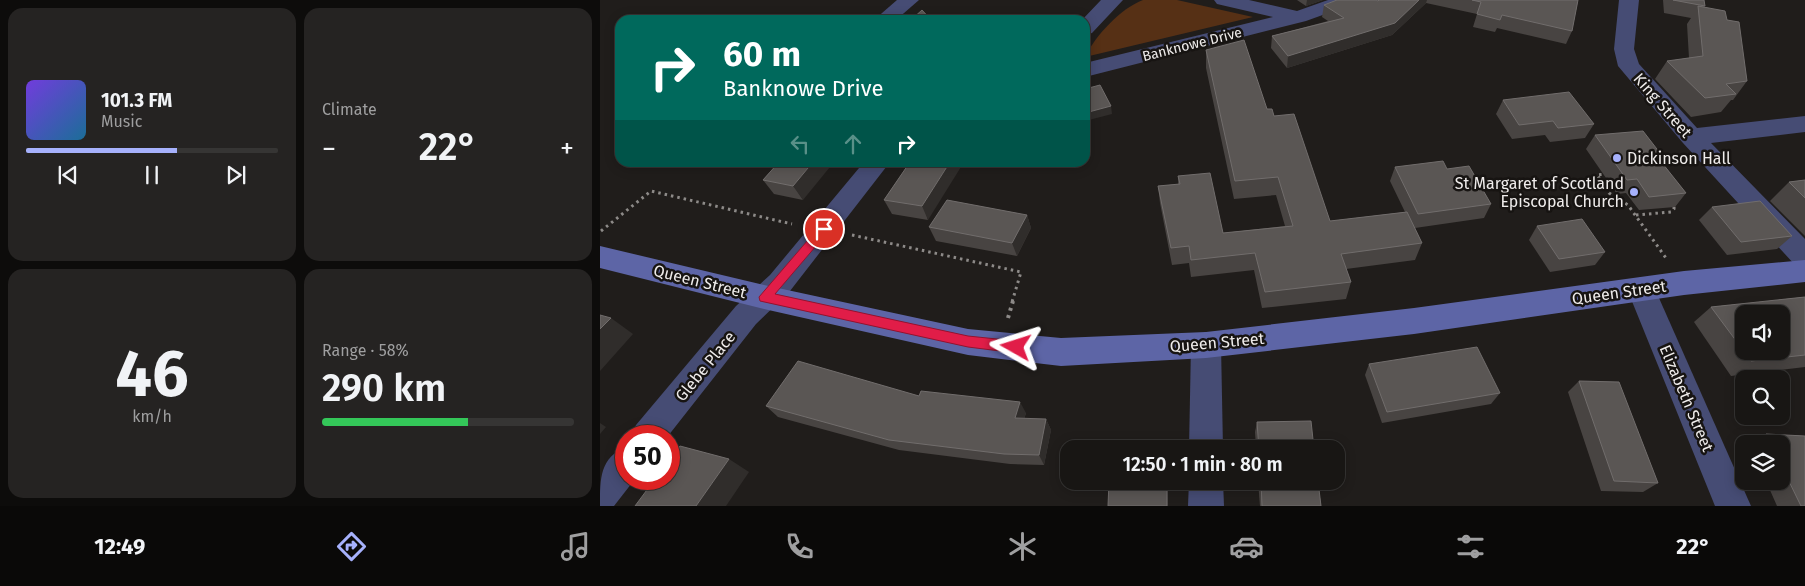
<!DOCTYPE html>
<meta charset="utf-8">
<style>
:root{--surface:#181614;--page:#252322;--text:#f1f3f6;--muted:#9f9fa0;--line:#363534;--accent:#a6b1fc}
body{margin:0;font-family:"Fira Sans",sans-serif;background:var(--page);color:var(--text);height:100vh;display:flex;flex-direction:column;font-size:19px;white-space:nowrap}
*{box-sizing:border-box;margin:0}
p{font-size:16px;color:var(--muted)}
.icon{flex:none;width:28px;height:28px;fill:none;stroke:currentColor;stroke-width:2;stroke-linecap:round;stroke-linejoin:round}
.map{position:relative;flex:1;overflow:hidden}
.details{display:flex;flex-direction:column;gap:8px;padding:8px;background:#0d0c0b;width:600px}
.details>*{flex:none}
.hud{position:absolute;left:15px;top:15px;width:475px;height:152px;border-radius:15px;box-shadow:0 2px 12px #0003,0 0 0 1px var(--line);background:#00695c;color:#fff;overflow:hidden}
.buttons{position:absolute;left:1135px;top:305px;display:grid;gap:10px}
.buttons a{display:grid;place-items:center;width:55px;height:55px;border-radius:10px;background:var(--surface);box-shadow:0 2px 12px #0003,0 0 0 1px var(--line);font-size:25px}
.speed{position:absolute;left:15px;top:425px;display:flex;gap:10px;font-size:25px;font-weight:700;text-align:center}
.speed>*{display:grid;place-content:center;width:65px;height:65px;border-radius:50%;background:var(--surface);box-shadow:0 2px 12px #0003,0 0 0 1px var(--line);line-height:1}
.speed .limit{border:8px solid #d22;background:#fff;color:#111}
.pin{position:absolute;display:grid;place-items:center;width:42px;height:42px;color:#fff;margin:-21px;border:2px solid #fff;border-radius:50%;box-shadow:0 1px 5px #0007}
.me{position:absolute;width:55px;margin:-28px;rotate:276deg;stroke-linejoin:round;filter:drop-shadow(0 0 4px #0008)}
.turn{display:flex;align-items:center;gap:18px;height:105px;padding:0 25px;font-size:22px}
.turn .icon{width:65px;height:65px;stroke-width:2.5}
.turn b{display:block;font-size:35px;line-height:42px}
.lanes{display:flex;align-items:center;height:48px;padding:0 25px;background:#0003;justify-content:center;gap:25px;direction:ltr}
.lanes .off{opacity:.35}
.big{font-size:38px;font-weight:600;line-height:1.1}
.details .card{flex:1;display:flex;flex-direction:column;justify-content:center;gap:8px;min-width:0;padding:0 18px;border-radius:15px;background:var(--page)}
.details .dial{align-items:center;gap:0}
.dial b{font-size:65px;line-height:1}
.song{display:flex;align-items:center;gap:15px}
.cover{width:60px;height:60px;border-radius:8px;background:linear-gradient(135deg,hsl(260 70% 55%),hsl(200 70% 35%))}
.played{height:5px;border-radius:2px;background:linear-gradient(90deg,var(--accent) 60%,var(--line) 60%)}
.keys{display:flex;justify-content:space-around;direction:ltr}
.heat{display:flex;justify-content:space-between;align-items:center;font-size:28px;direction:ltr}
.charge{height:8px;border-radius:4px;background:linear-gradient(90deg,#34c759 58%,var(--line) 0)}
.details .tiles{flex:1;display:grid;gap:8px;grid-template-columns:repeat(2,1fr)}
.trip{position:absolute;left:460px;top:440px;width:285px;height:50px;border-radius:15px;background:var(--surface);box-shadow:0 2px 12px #0003,0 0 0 1px var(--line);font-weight:600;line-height:50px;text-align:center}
.tabs{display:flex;height:80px;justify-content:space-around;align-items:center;background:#0a0908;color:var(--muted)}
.tabs .icon{width:35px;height:35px}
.tabs .on{color:var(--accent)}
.tabs b{font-size:22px;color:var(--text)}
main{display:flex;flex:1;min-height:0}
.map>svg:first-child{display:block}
.green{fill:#563015}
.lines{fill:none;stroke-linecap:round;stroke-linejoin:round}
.path-far1{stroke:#8d8a88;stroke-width:3;stroke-dasharray:2.5 4;stroke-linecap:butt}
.path{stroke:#8d8a88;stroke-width:4;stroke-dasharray:3 4.5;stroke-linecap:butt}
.minor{fill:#464c74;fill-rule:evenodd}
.secondary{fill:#5d65a6;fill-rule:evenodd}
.wall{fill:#484442}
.shaded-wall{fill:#302d2b}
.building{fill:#5a5654;stroke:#716d6c;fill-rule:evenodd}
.route{fill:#e11d48;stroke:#92132f}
.poi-dot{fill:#a6b1fc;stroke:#171412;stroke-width:2}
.labels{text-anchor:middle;stroke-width:5;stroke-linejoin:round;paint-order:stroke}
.far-street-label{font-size:14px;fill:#efeceb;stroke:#171412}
.street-label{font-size:16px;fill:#efeceb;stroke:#171412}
.poi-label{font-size:16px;fill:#efeceb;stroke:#171412;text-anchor:start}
</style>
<main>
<section class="details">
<div class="tiles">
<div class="card">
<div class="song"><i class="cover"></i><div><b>101.3 FM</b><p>Music</p></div></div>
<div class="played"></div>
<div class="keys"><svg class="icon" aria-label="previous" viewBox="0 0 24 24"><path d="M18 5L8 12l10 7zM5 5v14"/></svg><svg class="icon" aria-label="pause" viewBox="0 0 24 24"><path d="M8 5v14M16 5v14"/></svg><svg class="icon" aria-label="next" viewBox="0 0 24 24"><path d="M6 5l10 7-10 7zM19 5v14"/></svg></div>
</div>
<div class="card"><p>Climate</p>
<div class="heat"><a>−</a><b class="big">22°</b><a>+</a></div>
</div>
<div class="card dial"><b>46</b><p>km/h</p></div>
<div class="card"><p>Range · 58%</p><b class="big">290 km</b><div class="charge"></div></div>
</div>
</section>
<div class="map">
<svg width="1205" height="506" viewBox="0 0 1205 506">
<rect width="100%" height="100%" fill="#201d1b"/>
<path class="green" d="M 543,0 L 577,0 L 653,17 L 485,57 C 495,36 521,8 543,0 Z"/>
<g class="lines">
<g class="path-far1">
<path d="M 1008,174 L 997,175 L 1009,193 L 1028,205 L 1066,258"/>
<path d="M 1036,215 L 1071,212 L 1074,209 L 1074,204"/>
<path d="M 1,231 L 51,191 L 192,224"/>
<path d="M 252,235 L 421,272 L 412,302"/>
</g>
<path class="path" d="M 408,318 L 413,301"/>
<g class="minor">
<path d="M 297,0 L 319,0 L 296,20 L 274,20 Z"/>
<path d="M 501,0 L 523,0 L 492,33 L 485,35 L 485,20 L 482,20 Z"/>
<path d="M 614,0 L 649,0 L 697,11 L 728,0 L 756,0 L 753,4 L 706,21 L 485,77 L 485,63 L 673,17 L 617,4 Z"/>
<path d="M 1019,0 L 1039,0 L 1034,49 L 1039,64 L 1097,128 L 1205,116 L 1205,132 L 1111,143 L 1205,239 L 1205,268 L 1195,265 L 1083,143 L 1018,66 L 1014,49 Z"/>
<path d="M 264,162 L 290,162 L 190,291 L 156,324 L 68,436 L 31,436 L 36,425 L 136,306 L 170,275 Z"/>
<path d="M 1041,277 L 1051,281 L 1055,289 L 1151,506 L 1115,506 L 1027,289 L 1031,281 Z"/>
<path d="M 606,332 L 617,336 L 621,345 L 623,449 L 589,449 L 591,345 L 595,336 Z"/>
<path d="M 26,446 L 26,479 L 35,479 L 14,506 L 0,506 C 0,477 0,459 26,446 Z"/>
<path d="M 589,481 L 623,481 L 624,506 L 588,506 Z"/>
</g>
<path class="secondary" d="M 0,246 L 164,285 L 368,329 L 461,338 L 606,332 L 814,308 L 1084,271 L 1205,260 L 1205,282 L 1084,295 L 814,334 L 606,358 L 461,366 L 368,355 L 164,309 L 0,268 Z"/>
</g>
<g class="wall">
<path d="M 697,0 L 723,0 L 706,6 Z"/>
<path d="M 779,0 L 978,0 L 972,31 L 966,44 L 897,28 L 895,32 L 873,27 L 877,14 L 826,3 L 792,35 L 687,68 L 671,48 L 672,36 L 728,21 L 722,17 L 724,5 L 778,1 Z"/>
<path d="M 1063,0 L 1104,0 L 1105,6 L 1104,7 L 1127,20 L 1147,81 L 1133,100 L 1131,100 L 1121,112 L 1091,117 L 1055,79 L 1067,61 L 1089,58 L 1087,24 L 1091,18 L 1064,13 Z"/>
<path d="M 606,50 L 674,116 L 730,221 L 805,212 L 790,181 L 795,167 L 847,169 L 891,204 L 884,218 L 815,228 L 822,243 L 815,260 L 746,269 L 751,282 L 746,299 L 662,308 L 654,270 L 591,277 L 589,263 L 572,265 L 560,203 L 558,186 L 578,184 L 578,176 L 623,233 L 685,226 L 676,195 L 634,199 L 606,68 Z"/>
<path d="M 903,100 L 994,124 L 985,138 L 950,142 L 945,135 L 912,139 L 896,114 Z"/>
<path d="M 995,135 L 1060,153 L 1057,157 L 1086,193 L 1075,207 L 1039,210 L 1026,193 L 1017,194 L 986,149 Z"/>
<path d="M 179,162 L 203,200 L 174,194 L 163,180 Z"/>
<path d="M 310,162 L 328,220 L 292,214 L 284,200 Z"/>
<path d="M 1205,180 L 1205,236 L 1170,201 L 1189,182 Z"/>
<path d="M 1112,207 L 1192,236 L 1177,249 L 1127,255 L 1099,220 Z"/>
<path d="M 427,215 L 431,228 L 417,256 L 336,241 L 329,227 Z"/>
<path d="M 937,226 L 1005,252 L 995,265 L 950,272 L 929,240 Z"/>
<path d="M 1205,297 L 1205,367 L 1131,376 L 1094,322 L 1111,307 Z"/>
<path d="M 769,364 L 900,393 L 891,404 L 782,423 L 765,375 Z"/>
<path d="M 979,381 L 1058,483 L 1043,492 L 1001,491 L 968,392 Z"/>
<path d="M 319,396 L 426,413 L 424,419 L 446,419 L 451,430 L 444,465 L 410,464 L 299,450 L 178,417 L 166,406 Z"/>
<path d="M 657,422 L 714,449 L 656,449 L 655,432 Z"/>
<path d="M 1166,434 L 1205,436 L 1205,506 L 1177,506 L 1166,481 L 1181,481 L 1181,444 L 1149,444 Z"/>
<path d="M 658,481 L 718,481 L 721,506 L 660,506 Z"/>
</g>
<g class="shaded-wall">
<path d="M 707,0 L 723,0 L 706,6 Z"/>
<path d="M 819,0 L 827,0 L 826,3 L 792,35 L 687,68 L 688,56 Z"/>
<path d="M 511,106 L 512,114 L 485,121 L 485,113 Z"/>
<path d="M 213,162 L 234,162 L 203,200 L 193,186 Z"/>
<path d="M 350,162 L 364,162 L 328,220 L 322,206 Z"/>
<path d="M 427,215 L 431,228 L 417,256 L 412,243 Z"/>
<path d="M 11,318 L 33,334 L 0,371 L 0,329 Z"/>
<path d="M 420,402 L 426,413 L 421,429 L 415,418 Z"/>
<path d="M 446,419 L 451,430 L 444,465 L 439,455 Z"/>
<path d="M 0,423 L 6,427 L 0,434 Z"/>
<path d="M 129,459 L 149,472 L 126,506 L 96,506 Z"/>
<rect x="567" y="481" width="1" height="25"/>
</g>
<g class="building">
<path d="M 737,0 L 776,0 L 778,1 L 779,0 L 819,0 L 795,23 L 688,56 L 672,36 L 744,18 L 724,5 Z"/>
<path d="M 872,0 L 978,0 L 972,31 L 902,15 L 900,20 L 877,14 L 881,2 Z"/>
<path d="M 1073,0 L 1104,0 L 1105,6 Z"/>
<path d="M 1098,6 L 1125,11 L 1127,20 L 1139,22 L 1147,81 L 1126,84 L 1136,94 L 1105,98 L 1067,61 L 1103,56 Z"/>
<path d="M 322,10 L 331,20 L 311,20 Z"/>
<path d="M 644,40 L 667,109 L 672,109 L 674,116 L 694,114 L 730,221 L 807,212 L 822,243 L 741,254 L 751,282 L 665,292 L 655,253 L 591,260 L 589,246 L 571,248 L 558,186 L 580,184 L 578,176 L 610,173 L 623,233 L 693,226 L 678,177 L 635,181 L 606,50 Z"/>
<path d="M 500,85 L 511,106 L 485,113 L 485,89 Z"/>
<path d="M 969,92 L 994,124 L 958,128 L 953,121 L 919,125 L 903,100 Z"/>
<path d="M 1043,131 L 1060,153 L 1055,154 L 1086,193 L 1049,197 L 1037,179 L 1027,180 L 995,135 Z"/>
<path d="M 843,161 L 847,169 L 869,166 L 891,204 L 818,214 L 795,167 Z"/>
<path d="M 179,162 L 213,162 L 193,186 L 163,180 Z"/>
<path d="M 310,162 L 350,162 L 322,206 L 284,200 Z"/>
<path d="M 1205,180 L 1205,198 L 1189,182 Z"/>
<path d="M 347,200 L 427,215 L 412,243 L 329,227 Z"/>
<path d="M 1160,201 L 1192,236 L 1141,242 L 1112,207 Z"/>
<path d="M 982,219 L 1005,252 L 959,259 L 937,226 Z"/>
<path d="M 1205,297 L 1205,355 L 1151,361 L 1111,307 ZM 1144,314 L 1181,314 L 1181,351 L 1144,351 Z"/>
<path d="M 0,315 L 11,318 L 0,329 Z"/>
<path d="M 877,347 L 900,393 L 787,412 L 769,364 Z"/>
<path d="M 198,361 L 319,396 L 321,391 L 420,402 L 415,418 L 446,419 L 439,455 L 404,454 L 289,440 L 166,406 Z"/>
<path d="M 979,381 L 1019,382 L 1058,483 L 1014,481 Z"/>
<path d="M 711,421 L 714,449 L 659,449 L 657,422 Z"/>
<path d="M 1166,434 L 1205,436 L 1205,506 L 1201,506 L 1181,465 L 1181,444 L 1171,444 Z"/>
<path d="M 80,446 L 129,459 L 96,506 L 35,506 L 55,479 L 69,479 L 69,460 Z"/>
<path d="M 509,481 L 567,481 L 567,506 L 508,506 Z"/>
<path d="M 661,481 L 718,481 L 721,506 L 662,506 Z"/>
</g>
<path class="route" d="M 224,225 L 228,226 L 230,229 L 228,232 L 175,294 L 368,336 L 416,341 L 420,343 L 422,347 L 420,351 L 416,353 L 368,347 L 160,301 L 159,297 L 220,226 Z"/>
<g class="poi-dot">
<circle cx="1017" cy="158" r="5"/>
<circle cx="1034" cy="192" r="5"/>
</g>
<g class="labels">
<g class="far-street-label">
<text transform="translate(592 44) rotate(-14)" y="5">Banknowe Drive</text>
</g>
<g class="street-label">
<text transform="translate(1063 105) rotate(49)" y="6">King Street</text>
<text transform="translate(100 281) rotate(14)" y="6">Queen Street</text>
<text transform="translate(1019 292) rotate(-8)" y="6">Queen Street</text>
<text transform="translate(617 342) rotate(-5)" y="6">Queen Street</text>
<text transform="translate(105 366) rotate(-51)" y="6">Glebe Place</text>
<text transform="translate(1087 398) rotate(67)" y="6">Elizabeth Street</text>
</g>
<g class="poi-label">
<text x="1027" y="164">Dickinson Hall</text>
<text x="1024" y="189" text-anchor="end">St Margaret of Scotland<tspan x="1024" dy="18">Episcopal Church</tspan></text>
</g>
</g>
</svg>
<div class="buttons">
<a><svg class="icon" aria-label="sound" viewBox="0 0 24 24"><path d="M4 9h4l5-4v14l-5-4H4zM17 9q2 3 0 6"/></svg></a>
<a><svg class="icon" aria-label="search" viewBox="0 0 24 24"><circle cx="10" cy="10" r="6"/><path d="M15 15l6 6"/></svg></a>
<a><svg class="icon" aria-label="layers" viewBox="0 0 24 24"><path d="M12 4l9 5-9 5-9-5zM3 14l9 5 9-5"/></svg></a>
</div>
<div class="speed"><div class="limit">50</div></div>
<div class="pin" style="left:224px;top:229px;background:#d93025"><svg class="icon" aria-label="arrive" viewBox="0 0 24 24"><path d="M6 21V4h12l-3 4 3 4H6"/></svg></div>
<svg class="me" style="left:416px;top:347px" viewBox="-20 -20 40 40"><path d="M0-17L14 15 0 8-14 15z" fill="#e11d48" stroke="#fff" stroke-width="4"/></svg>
<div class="trip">12:50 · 1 min · 80 m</div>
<div class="hud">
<div class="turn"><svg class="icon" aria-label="right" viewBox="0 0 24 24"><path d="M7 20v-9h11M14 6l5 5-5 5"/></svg><div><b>60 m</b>Banknowe Drive</div></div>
<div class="lanes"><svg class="icon off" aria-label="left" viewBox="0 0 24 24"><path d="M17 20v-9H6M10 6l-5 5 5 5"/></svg><svg class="icon off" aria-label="ahead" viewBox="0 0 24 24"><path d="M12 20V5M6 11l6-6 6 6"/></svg><svg class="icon" aria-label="right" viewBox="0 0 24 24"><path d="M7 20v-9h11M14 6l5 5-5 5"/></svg></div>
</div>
</div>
</main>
<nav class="tabs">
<b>12:49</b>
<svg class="icon on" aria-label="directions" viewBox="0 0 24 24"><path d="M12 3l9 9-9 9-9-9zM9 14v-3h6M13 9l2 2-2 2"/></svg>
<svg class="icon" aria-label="music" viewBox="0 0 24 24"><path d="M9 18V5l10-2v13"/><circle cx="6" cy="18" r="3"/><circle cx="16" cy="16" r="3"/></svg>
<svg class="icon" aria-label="phone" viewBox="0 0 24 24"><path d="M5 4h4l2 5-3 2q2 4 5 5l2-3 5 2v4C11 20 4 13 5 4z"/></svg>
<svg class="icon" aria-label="climate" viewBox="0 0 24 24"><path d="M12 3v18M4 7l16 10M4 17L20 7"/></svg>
<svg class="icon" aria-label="car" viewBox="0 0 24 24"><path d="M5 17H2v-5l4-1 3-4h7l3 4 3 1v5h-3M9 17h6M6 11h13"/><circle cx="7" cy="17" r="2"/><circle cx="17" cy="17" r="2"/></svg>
<svg class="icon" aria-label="filters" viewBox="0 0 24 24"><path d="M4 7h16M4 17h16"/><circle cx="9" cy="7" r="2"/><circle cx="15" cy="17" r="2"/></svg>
<b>22°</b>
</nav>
